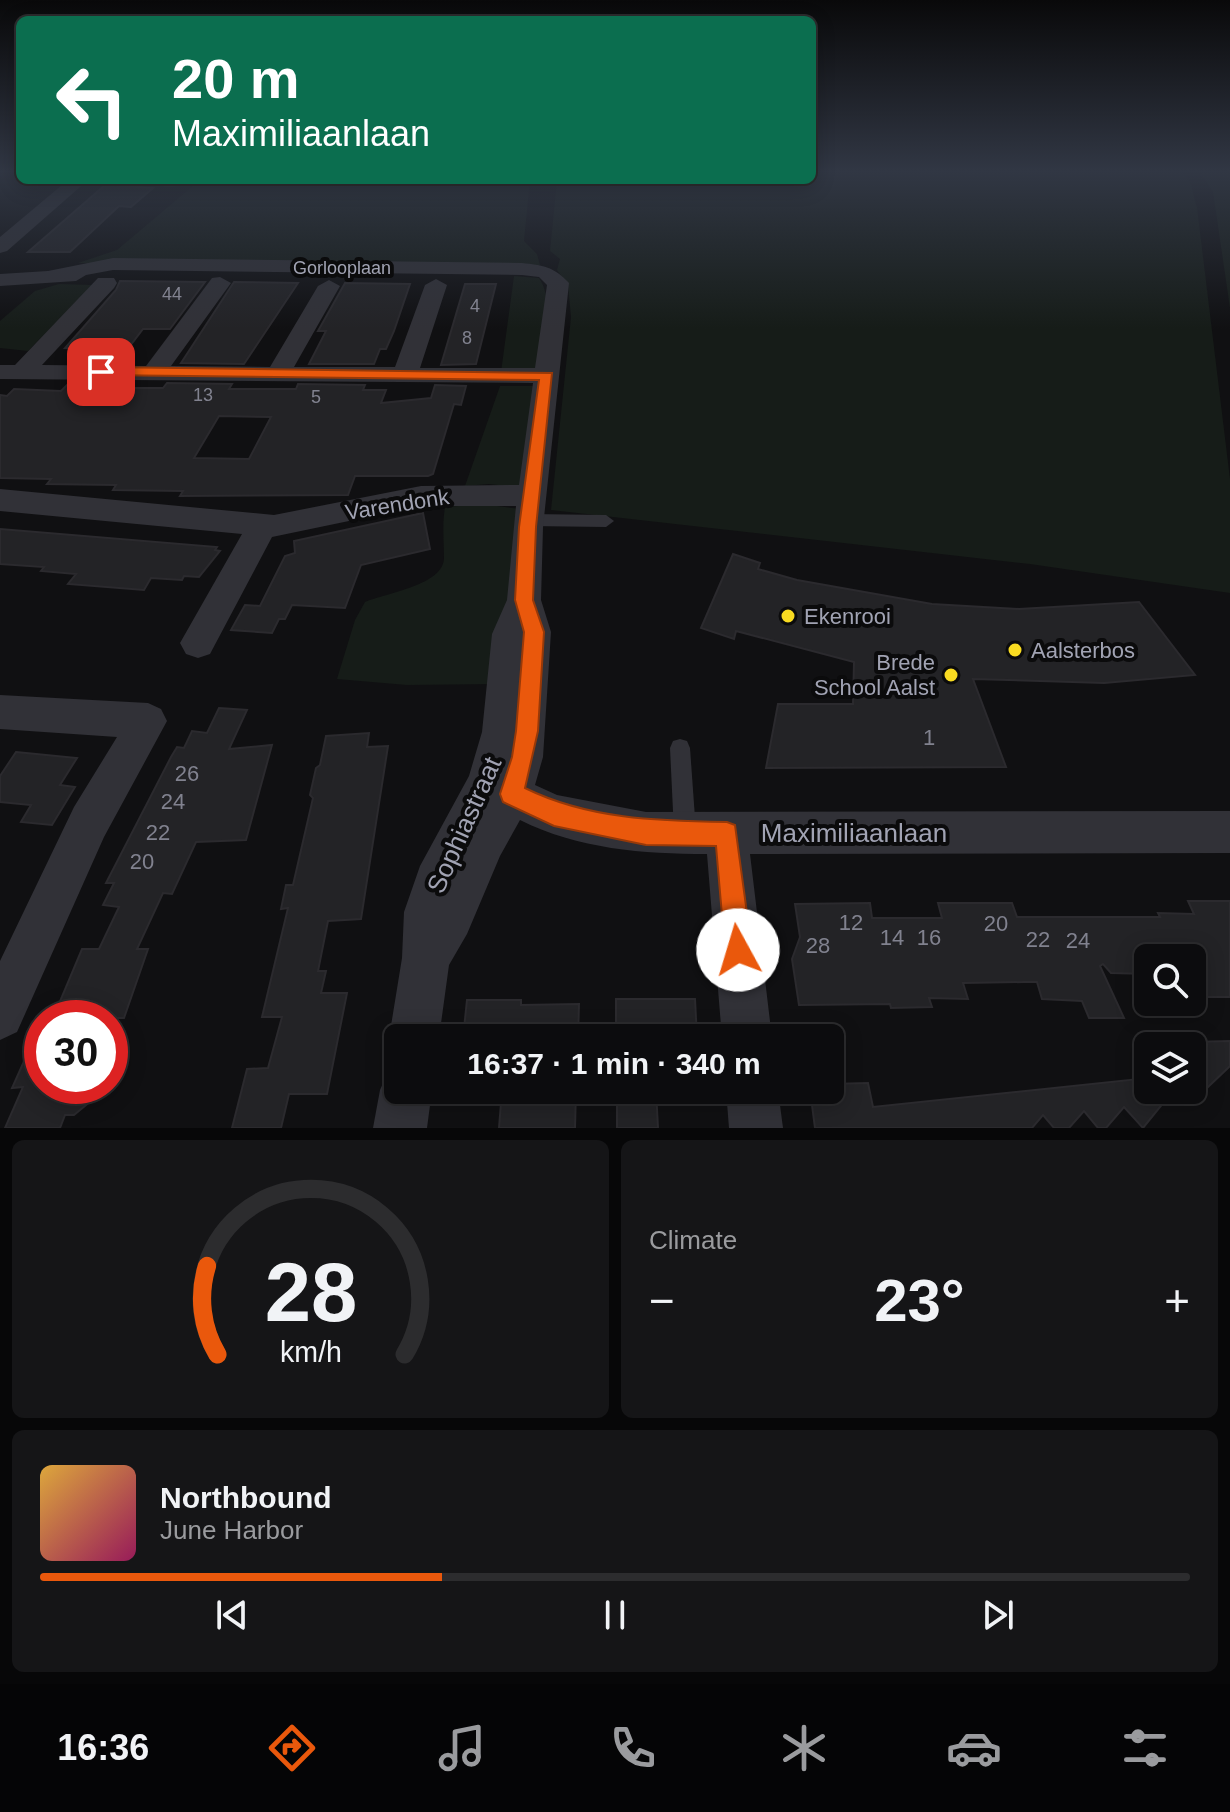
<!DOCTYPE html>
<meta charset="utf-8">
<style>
:root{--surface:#0c0c0e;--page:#151517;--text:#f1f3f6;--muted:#9a9b9e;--line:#2c2c2e;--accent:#ea580c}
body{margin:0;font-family:Arial,sans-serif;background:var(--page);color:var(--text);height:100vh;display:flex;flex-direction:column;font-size:30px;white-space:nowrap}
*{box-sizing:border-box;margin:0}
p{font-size:26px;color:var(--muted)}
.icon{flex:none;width:44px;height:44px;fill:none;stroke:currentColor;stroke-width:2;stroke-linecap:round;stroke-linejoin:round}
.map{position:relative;height:1128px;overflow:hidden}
.sheet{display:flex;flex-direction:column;gap:12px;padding:12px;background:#070708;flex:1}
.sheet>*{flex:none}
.top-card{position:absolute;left:16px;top:16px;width:800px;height:168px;border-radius:12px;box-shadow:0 4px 20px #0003,0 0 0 2px var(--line);background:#0b6e4f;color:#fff;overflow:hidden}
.buttons{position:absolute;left:1134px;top:944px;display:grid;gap:16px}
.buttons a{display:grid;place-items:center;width:72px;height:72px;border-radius:12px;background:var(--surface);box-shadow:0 4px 20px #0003,0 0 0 2px var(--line);font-size:40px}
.speed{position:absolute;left:24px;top:1000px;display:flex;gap:16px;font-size:40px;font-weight:700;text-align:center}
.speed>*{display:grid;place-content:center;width:104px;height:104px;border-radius:50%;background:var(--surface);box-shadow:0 4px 20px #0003,0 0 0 2px var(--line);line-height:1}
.speed .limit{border:12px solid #d22;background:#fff;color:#111}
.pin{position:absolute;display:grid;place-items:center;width:68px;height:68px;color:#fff;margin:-34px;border-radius:16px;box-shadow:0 4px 12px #0006}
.me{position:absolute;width:88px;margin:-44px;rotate:354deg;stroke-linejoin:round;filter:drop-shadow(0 0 6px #0008)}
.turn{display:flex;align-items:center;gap:28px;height:168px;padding:0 24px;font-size:36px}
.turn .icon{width:104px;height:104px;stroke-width:2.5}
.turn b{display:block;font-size:56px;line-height:68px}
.big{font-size:60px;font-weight:700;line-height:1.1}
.sheet .tile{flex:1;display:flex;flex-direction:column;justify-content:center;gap:12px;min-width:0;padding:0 28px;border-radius:12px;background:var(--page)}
.sheet .dial{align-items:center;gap:0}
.dial svg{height:208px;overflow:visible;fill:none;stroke:var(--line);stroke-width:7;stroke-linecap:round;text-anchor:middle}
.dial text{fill:var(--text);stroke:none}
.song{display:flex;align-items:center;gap:24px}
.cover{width:96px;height:96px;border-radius:12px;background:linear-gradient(135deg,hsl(40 70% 55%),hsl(330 70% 35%))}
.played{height:8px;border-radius:4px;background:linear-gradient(90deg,var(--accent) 35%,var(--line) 35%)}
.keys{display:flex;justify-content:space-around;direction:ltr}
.heat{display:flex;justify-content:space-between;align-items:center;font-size:44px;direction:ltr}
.sheet .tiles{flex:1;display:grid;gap:12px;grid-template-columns:1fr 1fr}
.tile:last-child{grid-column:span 2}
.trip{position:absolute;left:384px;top:1024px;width:460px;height:80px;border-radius:12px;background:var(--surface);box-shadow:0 4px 20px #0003,0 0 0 2px var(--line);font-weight:700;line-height:80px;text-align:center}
.tabs{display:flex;height:128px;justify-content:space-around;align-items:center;background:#050506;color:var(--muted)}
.tabs .icon{width:56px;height:56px}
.tabs .active{color:var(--accent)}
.tabs b{font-size:36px;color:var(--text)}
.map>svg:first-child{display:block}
.green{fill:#161c18}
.building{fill:#232326;stroke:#2b2a2e;stroke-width:2;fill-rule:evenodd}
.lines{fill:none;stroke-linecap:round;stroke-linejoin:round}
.lane{fill:#313137;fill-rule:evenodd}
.street{fill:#313137;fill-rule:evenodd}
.route{fill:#ea580c;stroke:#983908;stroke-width:2}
.poi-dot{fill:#f9db21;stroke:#0b0b0c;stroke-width:3}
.labels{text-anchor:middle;stroke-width:8;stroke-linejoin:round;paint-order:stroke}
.far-street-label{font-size:18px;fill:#a1a3b3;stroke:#0b0b0c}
.number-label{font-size:18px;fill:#81828f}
.street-label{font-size:22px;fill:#a1a3b3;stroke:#0b0b0c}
.poi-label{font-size:22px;fill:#a1a3b3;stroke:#0b0b0c;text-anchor:start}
.near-number-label{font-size:22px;fill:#81828f}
.near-street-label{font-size:26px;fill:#a1a3b3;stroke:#0b0b0c}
</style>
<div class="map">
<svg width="1230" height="1128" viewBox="0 0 1230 1128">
<rect width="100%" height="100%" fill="#101012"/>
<g class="green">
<path d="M 812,171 L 1180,171 C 1194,180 1192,193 1197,207 L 1230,479 L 1230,593 L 1030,564 L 551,510 L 571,317 L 568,285 L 557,270 L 560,259 L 550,251 L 557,180 L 812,180 Z"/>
<path d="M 1199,171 L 1230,172 L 1230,308 L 1213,192 Z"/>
<path d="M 200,180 L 530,180 L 524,241 L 537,254 L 540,265 L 78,263 L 117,250 Z"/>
<path d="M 514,276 L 539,278 C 556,303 543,344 538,372 L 501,372 Z"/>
<path d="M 59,284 L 93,285 L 28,351 L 0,348 L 0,321 L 35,291 Z"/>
<path d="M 500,386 L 536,386 L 523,488 L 489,484 L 465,486 Z"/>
<path d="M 483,504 L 520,509 L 497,684 L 407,685 L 337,679 L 355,620 L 365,602 C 386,593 444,585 444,558 C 444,541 442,525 445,507 Z"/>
</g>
<g class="building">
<path d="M 114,185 L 153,188 L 131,207 L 119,206 L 70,252 L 28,252 L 104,186 Z"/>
<path d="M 120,281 L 205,282 L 170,329 L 143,329 L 117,363 L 86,362 L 98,349 L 65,348 L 116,290 Z"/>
<path d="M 234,282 L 298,283 L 244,364 L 181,363 Z"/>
<path d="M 345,283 L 410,284 L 394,331 L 386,349 L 380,349 L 374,364 L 309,364 L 326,331 L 318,331 Z"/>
<path d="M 465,284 L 496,284 L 476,364 L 441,365 Z"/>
<path d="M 69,383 L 101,383 L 97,388 L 163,388 L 167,383 L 232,384 L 229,389 L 296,389 L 298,384 L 365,385 L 363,390 L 386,390 L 381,403 L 431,398 L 435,385 L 466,386 L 461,405 L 454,404 L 433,474 L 428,476 L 355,476 L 348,495 L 180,496 L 183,491 L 113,490 L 116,485 L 47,484 L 51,479 L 0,478 L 0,395 L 7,396 L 14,389 L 61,391 ZM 219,416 L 271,417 L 249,459 L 194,458 Z"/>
<path d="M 423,513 L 430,549 L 361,565 L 345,608 L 292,605 L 285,619 L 279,619 L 272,633 L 231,630 L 245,605 L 260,606 L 285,556 L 295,553 L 294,541 Z"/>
<path d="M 0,529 L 217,547 L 215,550 L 220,551 L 199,577 L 184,576 L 182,580 L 151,578 L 144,590 L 68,584 L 76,574 L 41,571 L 44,567 L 0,564 Z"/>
<path d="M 733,554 L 760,563 L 758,569 L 797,580 L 932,604 L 1019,609 L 1139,602 L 1195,675 L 1104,683 L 973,679 L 1006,767 L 766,768 L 778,704 L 853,704 L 854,662 L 736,631 L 734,639 L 701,628 Z"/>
<path d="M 219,708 L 247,710 L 229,749 L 272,745 L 246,840 L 196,842 L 172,894 L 163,893 L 137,949 L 148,949 L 124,1018 L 53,1018 L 82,949 L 99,949 L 119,907 L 103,905 L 114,883 L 106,883 L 171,757 L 177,747 L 184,748 L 192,731 L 207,733 Z"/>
<path d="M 369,733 L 367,747 L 388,746 L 361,919 L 328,921 L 318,971 L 326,971 L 321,993 L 347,993 L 327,1094 L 289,1094 L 281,1128 L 232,1128 L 247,1069 L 268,1068 L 282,1017 L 262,1017 L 288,908 L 281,909 L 286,885 L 293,885 L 313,798 L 310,795 L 316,768 L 320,765 L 326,736 Z"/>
<path d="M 16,752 L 77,758 L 60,785 L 75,787 L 52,825 L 21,822 L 31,805 L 0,802 L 0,776 Z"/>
<path d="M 1188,901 L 1230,901 L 1230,997 L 1192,997 L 1192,958 L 1148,958 L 1148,974 L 1111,973 L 1103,964 L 1100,966 L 1124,1018 L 1089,1018 L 1082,1001 L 1042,999 L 1037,982 L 1024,982 L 963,983 L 968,999 L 929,998 L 932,1007 L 891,1008 L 890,1004 L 799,1005 L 792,959 L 800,937 L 795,904 L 870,903 L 872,918 L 942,918 L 938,903 L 1012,903 L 1017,917 L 1160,917 L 1158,913 L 1194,914 Z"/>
<path d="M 616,999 L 695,999 L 697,1038 L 616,1038 Z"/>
<path d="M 467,1000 L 521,1000 L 521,1005 L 579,1004 L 578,1038 L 463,1038 Z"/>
<path d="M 42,1021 L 42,1086 L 109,1086 L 74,1115 L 65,1115 L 60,1128 L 5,1128 L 23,1087 L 12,1088 Z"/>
<path d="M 1230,1041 L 1230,1066 L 1208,1087 L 1192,1069 L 1192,1042 Z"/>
<path d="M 1148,1078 L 1148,1090 L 1159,1090 L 1164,1102 L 1143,1128 L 1124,1107 L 1106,1128 L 1098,1128 L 1084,1111 L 1069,1128 L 1054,1128 L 1043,1115 L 1032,1128 L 815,1128 L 810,1090 L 830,1090 L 830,1084 L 868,1083 L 873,1107 Z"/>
<path d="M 502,1090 L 576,1090 L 575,1128 L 499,1128 Z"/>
<path d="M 617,1090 L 656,1090 L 658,1128 L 617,1128 Z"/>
</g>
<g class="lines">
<g class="lane">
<path d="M 529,514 L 606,515 L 614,521 L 606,527 L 529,526 L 521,520 Z"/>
<path d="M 680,739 L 687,741 L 690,748 L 696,832 L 692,839 L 685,843 L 678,839 L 674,832 L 670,748 L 673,741 Z"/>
</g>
<g class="street">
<path d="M 68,180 L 88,180 L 7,251 L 0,253 L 0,237 Z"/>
<path d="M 143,180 L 190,180 L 191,181 C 180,189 154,188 143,180 Z"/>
<path d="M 113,258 L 522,263 C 542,265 555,267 569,283 L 543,527 L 541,600 L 551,632 L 543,757 L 535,785 L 557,795 L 646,812 L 1230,811 L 1230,853 L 750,854 L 772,1038 L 722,1038 L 707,854 C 643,854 578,849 520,820 L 500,856 L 467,934 L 449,965 L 439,1038 L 398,1038 L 396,1056 L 389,1038 L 402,958 L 404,912 L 420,866 L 469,776 L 482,732 L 492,634 L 507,600 L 516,506 L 421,506 L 272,537 L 210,654 L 198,658 L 186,654 L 180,643 L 242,534 L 0,511 L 0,489 L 274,515 L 421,486 L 519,485 L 533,383 L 0,379 L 0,365 L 15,365 L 98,278 L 114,278 L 117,283 L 114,288 L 42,365 L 146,366 L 212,278 L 220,277 L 231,283 L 171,366 L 270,367 L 318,286 L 329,280 L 340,286 L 294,367 L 395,367 L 425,285 L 436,279 L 447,285 L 420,368 L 535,368 L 547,285 L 539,277 L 522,275 L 113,270 L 86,275 L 76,281 L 0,286 L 0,274 L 48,271 Z"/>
<path d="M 0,695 L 148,703 L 161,709 L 167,721 L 104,837 L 17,1032 L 0,1040 L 0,961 L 74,807 L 117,737 L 0,729 Z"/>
<path d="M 398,1067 L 398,1090 L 432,1090 L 427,1128 L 373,1128 L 380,1090 L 388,1072 Z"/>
<path d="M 726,1090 L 778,1090 L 783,1128 L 729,1128 Z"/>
</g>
</g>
<linearGradient id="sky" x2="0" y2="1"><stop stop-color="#09090a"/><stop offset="0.52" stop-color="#313744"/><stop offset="1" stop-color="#313744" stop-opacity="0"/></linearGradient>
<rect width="1230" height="329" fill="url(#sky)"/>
<path class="route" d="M 101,367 L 552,373 L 536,527 L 533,600 L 544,632 L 538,731 L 525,788 C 588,819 657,821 727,822 L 735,825 L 752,950 L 748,960 L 738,964 L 729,960 L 725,950 L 716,846 L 646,845 L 554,826 L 503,802 L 500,794 L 512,757 L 516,731 L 524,632 L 515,600 L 519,527 L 539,380 L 96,375 L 94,372 Z"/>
<g class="poi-dot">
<circle cx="788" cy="616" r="8"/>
<circle cx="1015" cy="650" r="8"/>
<circle cx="951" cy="675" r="8"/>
</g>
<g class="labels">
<g class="far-street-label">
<text x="342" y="274">Gorlooplaan</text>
</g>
<g class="number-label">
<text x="172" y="300">44</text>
<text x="475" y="312">4</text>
<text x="467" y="344">8</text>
<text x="203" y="401">13</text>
<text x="316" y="403">5</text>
</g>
<g class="street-label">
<text transform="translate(397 504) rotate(-9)" y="8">Varendonk</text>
</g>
<g class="poi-label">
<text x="804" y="624">Ekenrooi</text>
<text x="1031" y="658">Aalsterbos</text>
<text x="935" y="670" text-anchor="end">Brede<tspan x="935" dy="25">School Aalst</tspan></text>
</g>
<g class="near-number-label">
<text x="929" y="745">1</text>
<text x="187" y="781">26</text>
<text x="173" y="809">24</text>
<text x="158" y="840">22</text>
<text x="142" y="869">20</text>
<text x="851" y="930">12</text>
<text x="996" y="931">20</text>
<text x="892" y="945">14</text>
<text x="929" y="945">16</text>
<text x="1038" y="947">22</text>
<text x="1078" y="948">24</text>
<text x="818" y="953">28</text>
</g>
<g class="near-street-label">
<text transform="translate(464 825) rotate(-66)" y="9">Sophiastraat</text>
<text x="854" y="842">Maximiliaanlaan</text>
</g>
</g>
</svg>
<div class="buttons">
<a><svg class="icon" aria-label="search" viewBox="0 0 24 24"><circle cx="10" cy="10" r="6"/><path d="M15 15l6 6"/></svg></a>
<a><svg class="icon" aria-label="layers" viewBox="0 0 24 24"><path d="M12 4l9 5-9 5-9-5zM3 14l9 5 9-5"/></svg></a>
</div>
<div class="speed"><div class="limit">30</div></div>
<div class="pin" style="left:101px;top:372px;background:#d93025"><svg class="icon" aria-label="arrive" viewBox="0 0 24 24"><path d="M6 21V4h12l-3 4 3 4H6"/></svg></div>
<svg class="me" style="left:738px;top:950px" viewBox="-20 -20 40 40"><circle r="19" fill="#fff"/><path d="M0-13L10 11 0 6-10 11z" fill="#ea580c"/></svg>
<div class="trip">16:37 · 1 min · 340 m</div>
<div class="top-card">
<div class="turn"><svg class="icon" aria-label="left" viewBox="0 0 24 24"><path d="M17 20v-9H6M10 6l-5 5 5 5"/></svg><div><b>20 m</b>Maximiliaanlaan</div></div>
</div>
</div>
<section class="sheet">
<div class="tiles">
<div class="tile dial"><svg viewBox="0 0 100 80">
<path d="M14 69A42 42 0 1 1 86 69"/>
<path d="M14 69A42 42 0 0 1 10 35" stroke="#ea580c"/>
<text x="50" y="56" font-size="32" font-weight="700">28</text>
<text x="50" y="72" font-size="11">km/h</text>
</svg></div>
<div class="tile"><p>Climate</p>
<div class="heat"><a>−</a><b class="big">23°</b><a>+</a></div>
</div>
<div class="tile">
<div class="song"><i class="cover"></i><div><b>Northbound</b><p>June Harbor</p></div></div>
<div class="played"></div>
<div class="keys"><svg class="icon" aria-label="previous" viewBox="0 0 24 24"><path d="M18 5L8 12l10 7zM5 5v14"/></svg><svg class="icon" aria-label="pause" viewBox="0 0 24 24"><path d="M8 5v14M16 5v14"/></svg><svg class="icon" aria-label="next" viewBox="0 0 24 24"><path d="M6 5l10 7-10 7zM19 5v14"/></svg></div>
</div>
</div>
</section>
<nav class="tabs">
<b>16:36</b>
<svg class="icon active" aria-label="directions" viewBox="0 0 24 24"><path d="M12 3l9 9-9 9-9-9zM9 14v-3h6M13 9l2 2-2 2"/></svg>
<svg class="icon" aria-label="music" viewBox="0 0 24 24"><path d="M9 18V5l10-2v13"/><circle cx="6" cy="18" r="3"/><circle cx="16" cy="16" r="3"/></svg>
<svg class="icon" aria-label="phone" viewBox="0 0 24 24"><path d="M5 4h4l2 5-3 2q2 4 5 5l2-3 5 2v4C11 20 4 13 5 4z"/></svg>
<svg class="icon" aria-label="climate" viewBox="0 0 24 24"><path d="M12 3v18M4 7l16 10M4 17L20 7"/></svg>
<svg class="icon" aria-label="car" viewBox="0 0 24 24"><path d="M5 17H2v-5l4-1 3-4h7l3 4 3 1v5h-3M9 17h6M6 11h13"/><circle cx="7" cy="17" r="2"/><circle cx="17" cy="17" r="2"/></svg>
<svg class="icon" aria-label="filters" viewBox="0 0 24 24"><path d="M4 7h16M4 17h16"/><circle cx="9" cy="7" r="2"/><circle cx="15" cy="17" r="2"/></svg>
</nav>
